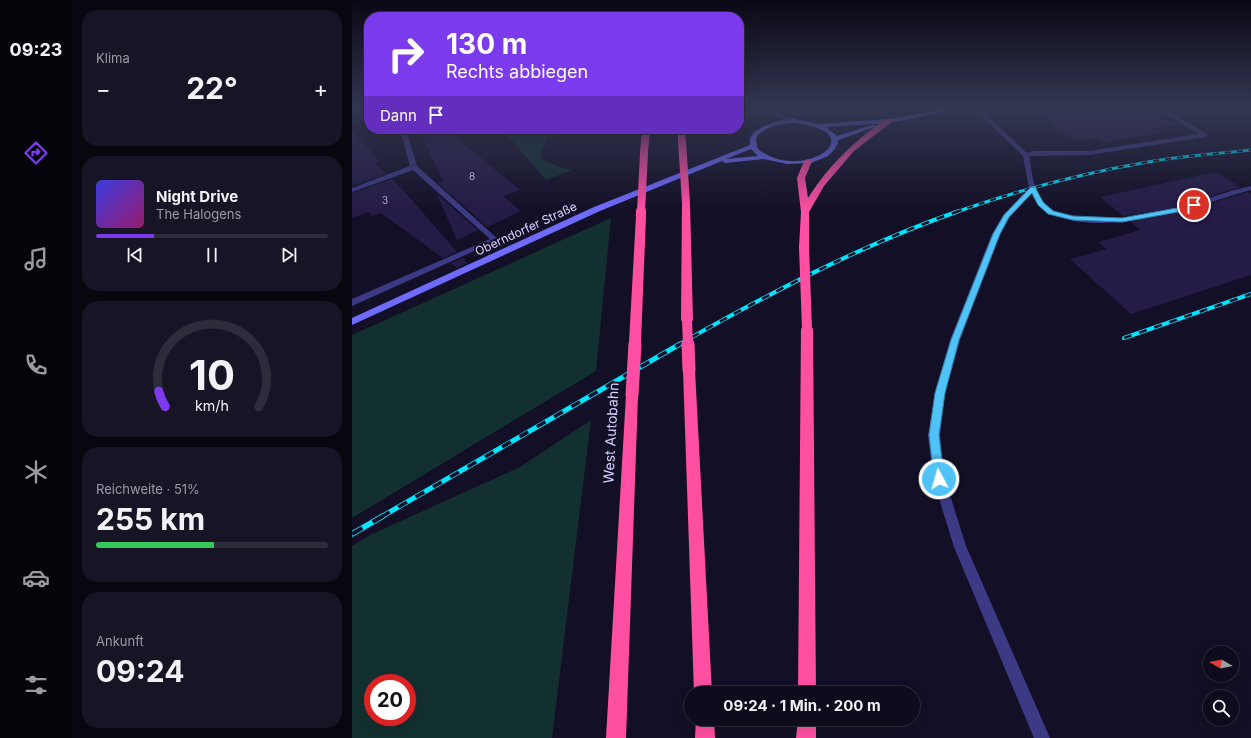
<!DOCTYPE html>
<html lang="de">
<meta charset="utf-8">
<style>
:root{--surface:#0e0b1c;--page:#171425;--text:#f1f3f6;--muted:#9b9ba3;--line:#2e2b3b;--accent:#7c3aed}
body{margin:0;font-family:Inter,sans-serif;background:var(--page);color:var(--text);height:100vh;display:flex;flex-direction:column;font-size:15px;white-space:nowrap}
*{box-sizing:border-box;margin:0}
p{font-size:13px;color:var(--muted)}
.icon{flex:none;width:22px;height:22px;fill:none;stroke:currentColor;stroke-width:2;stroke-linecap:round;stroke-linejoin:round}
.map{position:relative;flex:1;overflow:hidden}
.details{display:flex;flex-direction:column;gap:10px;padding:10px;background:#08060f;width:280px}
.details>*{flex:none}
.banner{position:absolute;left:12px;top:12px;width:380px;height:122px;border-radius:16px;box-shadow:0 4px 16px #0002,0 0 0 1px var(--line);background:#7c3aed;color:#fff;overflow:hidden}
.needle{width:26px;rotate:279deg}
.buttons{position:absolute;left:851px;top:646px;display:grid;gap:8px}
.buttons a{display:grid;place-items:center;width:36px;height:36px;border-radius:50%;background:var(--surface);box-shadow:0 4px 16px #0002,0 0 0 1px var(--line);font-size:20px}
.speed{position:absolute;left:12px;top:674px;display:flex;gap:8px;font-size:20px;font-weight:700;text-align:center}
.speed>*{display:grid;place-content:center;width:52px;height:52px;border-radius:50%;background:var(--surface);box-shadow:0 4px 16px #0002,0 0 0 1px var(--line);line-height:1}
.speed .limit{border:6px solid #d22;background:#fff;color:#111}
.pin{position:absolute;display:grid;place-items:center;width:34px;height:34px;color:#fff;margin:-17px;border:2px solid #fff;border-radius:50%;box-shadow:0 1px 4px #0007}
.me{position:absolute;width:44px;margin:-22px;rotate:354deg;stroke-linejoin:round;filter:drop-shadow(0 0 3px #0008)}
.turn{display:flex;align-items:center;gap:14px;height:84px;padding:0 16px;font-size:18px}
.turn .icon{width:52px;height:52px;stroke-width:2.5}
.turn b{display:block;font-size:28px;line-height:34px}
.then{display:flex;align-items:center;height:38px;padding:0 16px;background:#0003;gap:8px;font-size:15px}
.big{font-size:30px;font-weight:700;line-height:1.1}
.details .card{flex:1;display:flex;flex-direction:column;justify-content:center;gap:6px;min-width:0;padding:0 14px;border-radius:16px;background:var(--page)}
.details .dial{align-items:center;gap:0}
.dial svg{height:104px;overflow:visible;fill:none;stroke:var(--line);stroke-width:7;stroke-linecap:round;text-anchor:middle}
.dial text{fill:var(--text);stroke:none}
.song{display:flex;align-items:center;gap:12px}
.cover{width:48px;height:48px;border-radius:6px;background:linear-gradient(135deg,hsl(240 70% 55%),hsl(320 70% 35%))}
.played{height:4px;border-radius:2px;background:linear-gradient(90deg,var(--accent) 25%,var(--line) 25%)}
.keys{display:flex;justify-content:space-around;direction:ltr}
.heat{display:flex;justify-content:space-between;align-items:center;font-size:22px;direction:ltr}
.charge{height:6px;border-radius:3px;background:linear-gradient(90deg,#34c759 51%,var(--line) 0)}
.trip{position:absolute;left:332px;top:686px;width:236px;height:40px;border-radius:20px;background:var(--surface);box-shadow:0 4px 16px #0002,0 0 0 1px var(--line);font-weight:700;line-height:40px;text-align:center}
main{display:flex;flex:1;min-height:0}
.tab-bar{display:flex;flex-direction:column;width:72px;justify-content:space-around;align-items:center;background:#06040b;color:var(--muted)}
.tab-bar .icon{width:28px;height:28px}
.tab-bar .on{color:var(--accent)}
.tab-bar b{font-size:18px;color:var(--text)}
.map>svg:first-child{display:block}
.green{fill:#12302f;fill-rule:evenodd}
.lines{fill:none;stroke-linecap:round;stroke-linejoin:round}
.stream{fill:#0a1f44;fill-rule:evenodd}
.building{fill:#241b47}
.service{fill:#3d3a85;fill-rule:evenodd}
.minor{fill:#3d3a85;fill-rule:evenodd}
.secondary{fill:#6f6bff;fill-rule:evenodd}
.motorway{fill:#ff4fa3;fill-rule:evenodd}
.rail-far3-casing{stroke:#00e5ff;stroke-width:3}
.rail-far2-casing{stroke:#00e5ff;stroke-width:4}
.rail-far1-casing{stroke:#00e5ff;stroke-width:5}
.rail-casing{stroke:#00e5ff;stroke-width:5.5}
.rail-far3{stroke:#130f26;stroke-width:2;stroke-dasharray:6;stroke-linecap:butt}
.rail-far2{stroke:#130f26;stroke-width:2.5;stroke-dasharray:8;stroke-linecap:butt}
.rail-far1{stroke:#130f26;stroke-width:3.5;stroke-dasharray:10;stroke-linecap:butt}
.rail{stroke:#130f26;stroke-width:4;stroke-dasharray:12;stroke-linecap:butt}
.motorway-bridge-far2{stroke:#ff4fa3;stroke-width:8}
.motorway-bridge-far1{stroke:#ff4fa3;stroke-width:10}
.motorway-bridge{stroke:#ff4fa3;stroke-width:13}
.route{fill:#4fc3f7;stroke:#337fa1}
.labels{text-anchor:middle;stroke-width:4;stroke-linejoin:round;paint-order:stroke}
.far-number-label{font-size:10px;fill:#aca6d1}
.far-street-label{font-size:12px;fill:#d9d4ff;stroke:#130f26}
.street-label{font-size:14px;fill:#d9d4ff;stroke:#130f26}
</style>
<main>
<nav class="tab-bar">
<b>09:23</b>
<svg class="icon on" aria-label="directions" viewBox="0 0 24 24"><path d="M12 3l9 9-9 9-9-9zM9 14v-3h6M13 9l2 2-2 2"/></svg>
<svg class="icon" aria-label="music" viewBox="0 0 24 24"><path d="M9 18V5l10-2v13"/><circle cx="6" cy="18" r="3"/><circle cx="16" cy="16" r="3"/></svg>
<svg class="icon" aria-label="phone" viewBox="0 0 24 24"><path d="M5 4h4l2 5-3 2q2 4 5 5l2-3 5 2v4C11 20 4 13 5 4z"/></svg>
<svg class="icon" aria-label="climate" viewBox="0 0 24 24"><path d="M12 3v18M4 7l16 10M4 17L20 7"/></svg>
<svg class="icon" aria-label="car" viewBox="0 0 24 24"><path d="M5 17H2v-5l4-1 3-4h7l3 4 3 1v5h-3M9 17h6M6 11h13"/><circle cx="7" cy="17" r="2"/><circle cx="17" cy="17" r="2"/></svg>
<svg class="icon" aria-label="filters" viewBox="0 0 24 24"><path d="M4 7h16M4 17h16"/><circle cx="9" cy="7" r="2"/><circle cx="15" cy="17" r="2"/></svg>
</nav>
<section class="details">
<div class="card"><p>Klima</p>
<div class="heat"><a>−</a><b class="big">22°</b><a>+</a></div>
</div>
<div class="card">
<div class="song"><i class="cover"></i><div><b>Night Drive</b><p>The Halogens</p></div></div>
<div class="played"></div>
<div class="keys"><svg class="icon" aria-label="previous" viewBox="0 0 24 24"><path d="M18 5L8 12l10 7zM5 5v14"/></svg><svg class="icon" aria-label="pause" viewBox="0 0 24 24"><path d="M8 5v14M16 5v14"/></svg><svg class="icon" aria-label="next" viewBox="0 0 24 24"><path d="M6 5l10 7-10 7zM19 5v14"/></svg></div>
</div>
<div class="card dial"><svg viewBox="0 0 100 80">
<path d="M14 69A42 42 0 1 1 86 69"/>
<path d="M14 69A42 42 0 0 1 9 57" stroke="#7c3aed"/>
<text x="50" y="56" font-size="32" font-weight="700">10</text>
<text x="50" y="72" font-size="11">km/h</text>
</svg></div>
<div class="card"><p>Reichweite · 51%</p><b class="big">255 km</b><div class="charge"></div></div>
<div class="card"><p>Ankunft</p><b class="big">09:24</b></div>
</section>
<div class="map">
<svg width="899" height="738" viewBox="0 0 899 738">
<rect width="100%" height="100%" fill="#130f26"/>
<g class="green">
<path d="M 150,129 L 231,129 L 195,138 L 188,158 L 207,167 L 220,170 L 194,180 Z"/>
<path d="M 259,218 L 244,371 L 0,518 L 0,335 Z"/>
<path d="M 239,420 L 200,738 L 0,738 L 0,546 L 18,535 L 168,467 ZM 21,683 L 55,683 L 55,717 L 21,717 Z"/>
</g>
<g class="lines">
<path class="stream" d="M 887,108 L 892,108 L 899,112 L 899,115 Z"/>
</g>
<g class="building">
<path d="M 680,108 L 796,108 L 824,125 L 800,129 L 807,133 L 753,142 L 747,138 L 723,141 Z"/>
<path d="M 67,129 L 94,129 L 168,190 L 151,196 L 169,211 L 135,227 L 86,183 L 91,181 Z"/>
<path d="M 0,130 L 27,161 L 23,163 L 34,174 L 0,186 Z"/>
<path d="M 866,173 L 888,187 L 817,209 L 771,216 L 748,197 L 850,175 Z"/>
<path d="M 40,179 L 60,200 L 105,252 L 91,258 L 29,213 L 21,216 L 17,212 L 0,218 L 0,193 Z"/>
<path d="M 896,192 L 899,194 L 899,275 L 779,314 L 718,259 L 755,249 L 746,242 L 788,230 L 779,222 L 830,212 Z"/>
<path d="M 85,194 L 126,230 L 105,240 Z"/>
<path d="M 111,258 L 115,263 L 105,268 L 99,263 Z"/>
</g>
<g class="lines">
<g class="service">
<path d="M 419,108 L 425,108 L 428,113 L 445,121 C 437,126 423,115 419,108 Z"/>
<path d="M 621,108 L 627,108 L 675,153 L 682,151 L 737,151 L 847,134 L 804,108 L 811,108 L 856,135 L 853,137 L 737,155 L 677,156 C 680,171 681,191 691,202 C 716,229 785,217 817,210 C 845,203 871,192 899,186 L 899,190 C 872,197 847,207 820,213 C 783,223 700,236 679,194 L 658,217 L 648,234 L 608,340 L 593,393 L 588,435 L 593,479 L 614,546 L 698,738 L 682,738 L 602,547 L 581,479 L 576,435 L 583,393 L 598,340 L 640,234 L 652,214 L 677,188 L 671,156 Z"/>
</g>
<path class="minor" d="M 48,129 L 54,129 L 65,166 L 147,240 L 0,306 L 0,299 L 138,239 L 61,170 L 0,192 L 0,188 L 58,166 Z"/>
<path class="secondary" d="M 602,108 L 613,108 L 537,123 L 474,127 L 485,136 L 520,125 L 525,126 L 486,140 L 486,143 L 482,150 L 476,156 L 459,163 L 435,164 L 412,159 L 373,163 L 370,161 L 248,211 L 0,325 L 0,318 L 242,207 L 398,145 L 398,138 L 402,132 L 412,126 L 426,121 L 442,119 L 467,124 L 537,119 ZM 442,123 C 519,132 460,176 417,156 C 412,153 408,152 405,147 L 404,138 C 412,126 428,124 442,123 ZM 399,149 L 406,156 L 374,159 Z"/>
<g class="motorway">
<path d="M 534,119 L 540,119 L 541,121 L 502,151 L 472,186 L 457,212 L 457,247 L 452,250 L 449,249 L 447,247 L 449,212 L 445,178 L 452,161 L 456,159 L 460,161 L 453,178 L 456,198 C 477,165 502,141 534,119 Z"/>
<path d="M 290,129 L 298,129 L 296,153 L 292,155 L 288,153 Z"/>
<path d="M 326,129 L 334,129 L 333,143 L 330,143 L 326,141 Z"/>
<path d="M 334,200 L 338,203 L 341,320 L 339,323 L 331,323 L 329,320 L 330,203 Z"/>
<path d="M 289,213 L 294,216 L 289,342 L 287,345 L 283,346 L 279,345 L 277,342 L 284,216 Z"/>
<path d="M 455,325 L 459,326 L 461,329 L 464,693 L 446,693 L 449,329 L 451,326 Z"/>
<path d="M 337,365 L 341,367 L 343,370 L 360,693 L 342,693 L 331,370 L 333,367 Z"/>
<path d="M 280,390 L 284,391 L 286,395 L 274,738 L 254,738 L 274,395 L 276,391 Z"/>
<path d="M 344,719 L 362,719 L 363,738 L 343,738 Z"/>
<path d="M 446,719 L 464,719 L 464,738 L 444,738 Z"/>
</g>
<g class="rail-far3-casing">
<path id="rail-far3" d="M 604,212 C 667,190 731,173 796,162 C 830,156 865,154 899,150"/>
</g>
<g class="rail-far2-casing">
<g id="rail-far2">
<path d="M 772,338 L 899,294"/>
<path d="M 326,345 C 416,294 509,245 607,211"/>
</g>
</g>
<g class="rail-far1-casing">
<path id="rail-far1" d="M 29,517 L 328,344"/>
</g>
<g class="rail-casing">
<path id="rail" d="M 0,534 L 31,516"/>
</g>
<use href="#rail-far3" class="rail-far3"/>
<use href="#rail-far2" class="rail-far2"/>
<use href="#rail-far1" class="rail-far1"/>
<use href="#rail" class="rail"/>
<g class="motorway-bridge-far2">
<path d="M 330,141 L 334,203"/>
<path d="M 289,212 L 292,153"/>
</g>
<g class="motorway-bridge-far1">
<path d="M 289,216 L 289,211"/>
<path d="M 452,247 L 455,329"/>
<path d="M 335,320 L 336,345"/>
<path d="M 283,345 L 283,342"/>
</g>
<g class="motorway-bridge">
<path d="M 336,344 L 337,370"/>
<path d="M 280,395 L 283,344"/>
</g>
</g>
<linearGradient id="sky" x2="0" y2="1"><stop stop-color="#0a0815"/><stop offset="0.51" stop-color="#333752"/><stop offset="1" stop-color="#333752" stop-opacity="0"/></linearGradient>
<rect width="899" height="211" fill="url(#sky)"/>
<path class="route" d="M 679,187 L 683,187 L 691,202 L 701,211 L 721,216 L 770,218 L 830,207 L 842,203 L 845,205 L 832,211 L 770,222 L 721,220 L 696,214 L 686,205 L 680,193 L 657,217 L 648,234 L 607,340 L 593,393 L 587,435 L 592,479 L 591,483 L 587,484 L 583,483 L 582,479 L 577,435 L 583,393 L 599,340 L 641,234 L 652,215 Z"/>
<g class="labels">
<g class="far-number-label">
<text x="120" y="180">8</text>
<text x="33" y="204">3</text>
</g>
<g class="far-street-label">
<text transform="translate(174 229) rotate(-25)" y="4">Oberndorfer Straße</text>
</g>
<g class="street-label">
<text transform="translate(259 433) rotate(-87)" y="5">West Autobahn</text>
</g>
</g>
</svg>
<div class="buttons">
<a><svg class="needle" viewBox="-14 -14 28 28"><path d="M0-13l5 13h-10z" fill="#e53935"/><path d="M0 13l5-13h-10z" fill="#9b9ba3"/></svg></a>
<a><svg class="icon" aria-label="search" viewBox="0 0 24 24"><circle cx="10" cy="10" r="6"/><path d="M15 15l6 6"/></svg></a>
</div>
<div class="speed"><div class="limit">20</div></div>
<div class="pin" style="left:842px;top:205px;background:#d93025"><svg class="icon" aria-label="arrive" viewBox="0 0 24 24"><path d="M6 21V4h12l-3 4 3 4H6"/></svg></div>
<svg class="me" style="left:587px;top:479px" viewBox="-20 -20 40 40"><circle r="17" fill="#4fc3f7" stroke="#fff" stroke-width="3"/><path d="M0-11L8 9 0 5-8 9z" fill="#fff"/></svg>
<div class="trip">09:24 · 1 Min. · 200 m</div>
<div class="banner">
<div class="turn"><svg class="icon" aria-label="right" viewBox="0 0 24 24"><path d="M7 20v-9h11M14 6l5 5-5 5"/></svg><div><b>130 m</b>Rechts abbiegen</div></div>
<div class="then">Dann<svg class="icon" aria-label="arrive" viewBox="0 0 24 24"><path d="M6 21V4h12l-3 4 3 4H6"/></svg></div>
</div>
</div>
</main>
